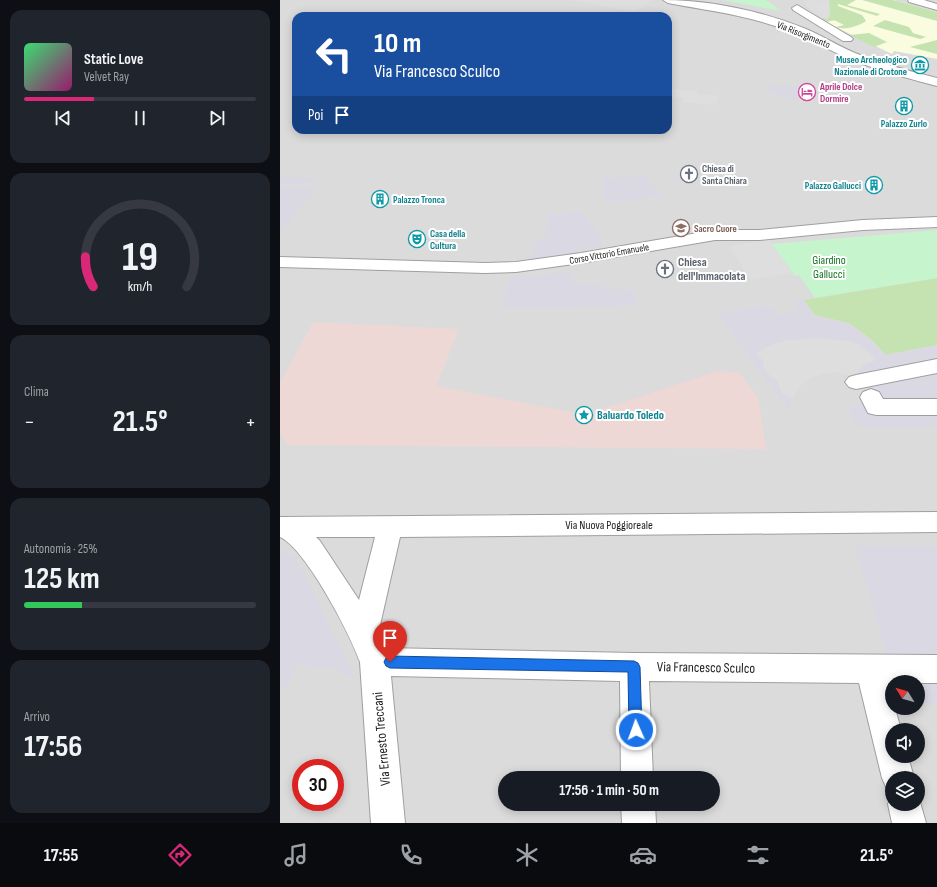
<!DOCTYPE html>
<html lang="it">
<meta charset="utf-8">
<style>
:root{--surface:#171b24;--page:#20242c;--text:#f1f3f6;--muted:#9ea1a6;--line:#363941;--accent:#db2777}
body{margin:0;font-family:"Sofia Sans Condensed",sans-serif;background:var(--page);color:var(--text);height:100vh;display:flex;flex-direction:column;font-size:15px;white-space:nowrap}
*{box-sizing:border-box;margin:0}
p{font-size:13px;color:var(--muted)}
.icon{flex:none;width:22px;height:22px;fill:none;stroke:currentColor;stroke-width:2;stroke-linecap:round;stroke-linejoin:round}
.map{position:relative;flex:1;overflow:hidden}
.drawer{display:flex;flex-direction:column;gap:10px;padding:10px;background:#0d0f14;width:280px}
.drawer>*{flex:none}
.hud{position:absolute;left:12px;top:12px;width:380px;height:122px;border-radius:12px;box-shadow:0 2px 10px #0003;background:#1a4fa0;color:#fff;overflow:hidden}
.needle{width:26px;rotate:307deg}
.fabs{position:absolute;left:605px;top:675px;display:grid;gap:8px}
.fabs a{display:grid;place-items:center;width:40px;height:40px;border-radius:50%;background:var(--surface);box-shadow:0 2px 10px #0003;font-size:20px}
.speed{position:absolute;left:12px;top:759px;display:flex;gap:8px;font-size:20px;font-weight:700;text-align:center}
.speed>*{display:grid;place-content:center;width:52px;height:52px;border-radius:50%;background:var(--surface);box-shadow:0 2px 10px #0003;line-height:1}
.speed .limit{border:6px solid #d22;background:#fff;color:#111}
.pin{position:absolute;display:grid;place-items:center;width:34px;height:34px;color:#fff;margin:-41px -17px;border-radius:50% 50% 50% 0;rotate:-45deg;box-shadow:0 0 4px #0007}
.pin .icon{rotate:45deg}
.me{position:absolute;width:44px;margin:-22px;rotate:358deg;stroke-linejoin:round;filter:drop-shadow(0 0 3px #0008)}
.turn{display:flex;align-items:center;gap:14px;height:84px;padding:0 16px;font-size:18px}
.turn .icon{width:52px;height:52px;stroke-width:2.5}
.turn b{display:block;font-size:28px;line-height:34px}
.then{display:flex;align-items:center;height:38px;padding:0 16px;background:#0003;gap:8px;font-size:15px}
.big{font-size:30px;font-weight:700;line-height:1.1}
.drawer .widget{flex:1;display:flex;flex-direction:column;justify-content:center;gap:6px;min-width:0;padding:0 14px;border-radius:12px;background:var(--page)}
.drawer .dial{align-items:center;gap:0}
.dial svg{height:104px;overflow:visible;fill:none;stroke:var(--line);stroke-width:7;stroke-linecap:round;text-anchor:middle}
.dial text{fill:var(--text);stroke:none}
.song{display:flex;align-items:center;gap:12px}
.cover{width:48px;height:48px;border-radius:6px;background:linear-gradient(135deg,hsl(140 70% 55%),hsl(320 70% 35%))}
.played{height:4px;border-radius:2px;background:linear-gradient(90deg,var(--accent) 30%,var(--line) 30%)}
.keys{display:flex;justify-content:space-around;direction:ltr}
.heat{display:flex;justify-content:space-between;align-items:center;font-size:22px;direction:ltr}
.charge{height:6px;border-radius:3px;background:linear-gradient(90deg,#34c759 25%,var(--line) 0)}
.trip{position:absolute;left:218px;top:771px;width:222px;height:40px;border-radius:20px;background:var(--surface);box-shadow:0 2px 10px #0003;font-weight:700;line-height:40px;text-align:center}
.dock{display:flex;height:64px;justify-content:space-around;align-items:center;background:#090b0e;color:var(--muted)}
.dock .icon{width:28px;height:28px}
.dock .current{color:var(--accent)}
.dock b{font-size:18px;color:var(--text)}
main{display:flex;flex:1;min-height:0}
.map>svg:first-child{display:block}
.residential{fill:#dcdbdb;fill-rule:evenodd}
.commercial{fill:#edd8d6}
.education{fill:#fafce0}
.grass{fill:#c5e3b0}
.park{fill:#c6f4cd}
.parking{fill:#dedede}
.plaza{fill:#dad9e3}
.lines{fill:none;stroke-linecap:round;stroke-linejoin:round}
.minor-casing{stroke:#9f9f9f;stroke-width:2}
.minor{fill:#fff;fill-rule:evenodd}
.route{fill:#1a73e8;stroke:#114b97}
.labels{text-anchor:middle;stroke-width:4;stroke-linejoin:round;paint-order:stroke}
.far-street-label{font-size:10px;fill:#1e1e1e;stroke:#fff}
.far-culture-label{font-size:10px;font-weight:bold;fill:#0d838f;stroke:#fff;text-anchor:end}
.far-hotel-label{font-size:10px;font-weight:bold;fill:#b23c85;stroke:#fff;text-anchor:start}
.far-worship-label{font-size:10px;font-weight:bold;fill:#5b616d;stroke:#fff;text-anchor:start}
.far-education-label{font-size:10px;font-weight:bold;fill:#785e54;stroke:#fff;text-anchor:start}
.park-label{font-size:12px;fill:#167124;stroke:#fff}
.worship-label{font-size:12px;font-weight:bold;fill:#5b616d;stroke:#fff;text-anchor:start}
.culture-label{font-size:12px;font-weight:bold;fill:#0d838f;stroke:#fff;text-anchor:start}
.street-label{font-size:12px;fill:#1e1e1e;stroke:#fff}
.near-street-label{font-size:14px;fill:#1e1e1e;stroke:#fff}
</style>
<main>
<section class="drawer">
<div class="widget">
<div class="song"><i class="cover"></i><div><b>Static Love</b><p>Velvet Ray</p></div></div>
<div class="played"></div>
<div class="keys"><svg class="icon" aria-label="previous" viewBox="0 0 24 24"><path d="M18 5L8 12l10 7zM5 5v14"/></svg><svg class="icon" aria-label="pause" viewBox="0 0 24 24"><path d="M8 5v14M16 5v14"/></svg><svg class="icon" aria-label="next" viewBox="0 0 24 24"><path d="M6 5l10 7-10 7zM19 5v14"/></svg></div>
</div>
<div class="widget dial"><svg viewBox="0 0 100 80">
<path d="M14 69A42 42 0 1 1 86 69"/>
<path d="M14 69A42 42 0 0 1 8 46" stroke="#db2777"/>
<text x="50" y="56" font-size="32" font-weight="700">19</text>
<text x="50" y="72" font-size="11">km/h</text>
</svg></div>
<div class="widget"><p>Clima</p>
<div class="heat"><a>−</a><b class="big">21.5°</b><a>+</a></div>
</div>
<div class="widget"><p>Autonomia · 25%</p><b class="big">125 km</b><div class="charge"></div></div>
<div class="widget"><p>Arrivo</p><b class="big">17:56</b></div>
</section>
<div class="map">
<svg width="657" height="823" viewBox="0 0 657 823">
<rect width="100%" height="100%" fill="#eeebe5"/>
<path class="residential" d="M 0,0 L 657,0 L 657,823 L 0,823 ZM 16,16 L 388,16 L 388,130 L 16,130 ZM 612,682 L 638,682 L 638,708 L 612,708 ZM 612,730 L 638,730 L 638,756 L 612,756 ZM 21,768 L 55,768 L 55,802 L 21,802 ZM 225,778 L 433,778 L 433,804 L 225,804 ZM 612,778 L 638,778 L 638,804 L 612,804 Z"/>
<path class="commercial" d="M 33,322 L 179,329 L 156,386 L 304,415 L 438,371 L 460,373 L 478,398 L 486,449 L 8,445 L 0,433 L 0,383 Z"/>
<path class="education" d="M 556,0 L 613,0 L 657,12 L 657,59 L 614,51 L 612,54 L 545,22 L 562,19 Z"/>
<g class="grass">
<path d="M 549,0 L 576,0 L 567,5 L 600,14 L 597,16 L 558,4 L 558,6 L 582,15 L 586,21 C 579,26 564,31 556,27 L 564,25 L 554,20 L 545,22 L 541,20 L 542,18 L 547,19 L 550,16 Z"/>
<path d="M 582,0 L 613,0 L 657,12 L 657,21 Z"/>
<path d="M 605,20 L 629,27 L 633,33 L 646,37 L 640,39 L 593,26 Z"/>
<path d="M 589,33 L 607,42 L 594,47 L 570,35 Z"/>
<path d="M 657,40 L 657,54 L 630,47 Z"/>
<path d="M 657,278 L 657,345 L 606,355 L 591,339 L 569,323 L 535,315 L 524,300 Z"/>
</g>
<g class="park">
<path d="M 442,0 L 486,0 L 501,11 Z"/>
<path d="M 657,230 L 657,278 L 535,298 L 519,275 L 515,276 L 492,244 Z"/>
</g>
<g class="parking">
<path d="M 293,0 L 372,0 L 355,12 Z"/>
<path d="M 524,0 L 549,1 L 550,16 L 547,19 L 542,18 L 528,7 Z"/>
<path d="M 390,89 L 418,91 L 417,94 L 439,96 L 435,105 L 402,102 L 404,98 L 388,96 Z"/>
<path d="M 489,240 L 513,273 L 471,280 L 449,246 Z"/>
<path d="M 536,338 L 570,341 L 580,345 L 596,360 L 575,377 L 556,372 L 542,374 L 531,378 L 520,386 L 512,399 L 501,393 L 497,380 L 491,377 L 484,369 L 475,354 L 493,344 L 508,340 Z"/>
</g>
<g class="plaza">
<path d="M 487,85 L 522,86 L 524,88 L 520,90 L 516,100 L 486,92 Z"/>
<path d="M 0,176 L 24,178 L 39,179 L 22,185 L 0,184 Z"/>
<path d="M 371,176 L 373,179 L 366,181 L 384,196 L 325,203 L 322,178 Z"/>
<path d="M 0,187 L 36,188 L 4,227 L 0,234 Z"/>
<path d="M 299,210 L 320,235 L 317,236 L 324,245 L 275,256 L 240,260 L 254,253 L 256,239 L 264,239 L 268,212 L 281,215 Z"/>
<path d="M 291,272 L 298,285 L 304,284 L 320,285 L 321,288 L 328,287 L 330,290 L 337,289 L 352,290 L 359,305 L 276,308 L 222,307 L 229,278 Z"/>
<path d="M 524,300 L 535,316 L 569,324 L 589,340 L 604,355 L 657,345 L 657,426 L 576,426 L 568,407 L 578,405 L 580,401 L 577,396 L 599,397 L 595,390 L 590,385 L 575,377 L 583,365 L 596,360 L 580,345 L 570,341 L 536,338 L 508,340 L 493,344 L 475,354 L 483,360 L 484,369 L 491,377 L 497,380 L 501,393 L 512,399 L 509,412 L 438,314 L 491,305 L 498,315 L 519,311 L 513,302 Z"/>
<path d="M 575,546 L 657,546 L 657,704 L 638,704 L 638,682 L 614,682 Z"/>
<path d="M 0,550 L 12,556 L 20,566 L 75,678 L 59,674 L 56,669 L 17,664 L 7,687 L 0,686 Z"/>
</g>
<g class="lines">
<g class="minor-casing">
<g id="minor">
<path d="M 383,0 C 430,0 482,11 526,29 C 543,36 558,46 575,53 C 602,64 629,71 657,78 L 657,86 C 627,78 596,70 567,58 C 543,47 520,34 495,26 C 460,14 424,10 388,3 Z"/>
<path d="M 628,0 L 644,0 L 657,4 L 657,10 L 629,2 Z"/>
<path d="M 517,5 L 571,37 L 573,39 L 571,41 L 563,41 L 513,10 L 512,8 Z"/>
<path d="M 657,217 L 657,227 L 583,230 L 480,240 L 435,240 L 301,263 L 236,272 L 205,273 L 0,267 L 0,257 L 205,263 L 236,262 L 301,253 L 435,230 L 480,230 L 583,220 Z"/>
<path d="M 657,359 L 657,373 L 576,389 L 569,387 L 565,382 L 569,377 L 576,375 Z"/>
<path d="M 591,389 L 599,392 L 603,399 L 657,399 L 657,415 L 596,415 L 588,413 L 580,397 L 583,392 Z"/>
<path d="M 657,512 L 657,532 L 120,537 L 98,634 L 104,648 L 354,653 L 657,655 L 657,683 L 608,683 L 612,696 L 612,708 L 615,708 L 621,730 L 612,730 L 612,756 L 628,756 L 634,778 L 612,778 L 612,792 L 607,789 L 602,778 L 579,683 L 369,681 L 373,778 L 341,778 L 340,681 L 111,676 L 125,823 L 91,823 L 80,662 C 70,634 26,549 0,537 L 0,517 ZM 36,537 L 95,537 L 79,600 L 40,541 Z"/>
<path d="M 612,795 L 612,804 L 638,804 L 638,795 L 646,823 L 612,823 L 608,804 Z"/>
<path d="M 341,804 L 375,804 L 376,823 L 342,823 Z"/>
</g>
</g>
<use href="#minor" class="minor"/>
</g>
<path class="route" d="M 110,656 L 354,661 L 358,663 L 360,667 L 362,730 L 360,735 L 356,737 L 351,735 L 349,730 L 348,672 L 110,668 L 106,666 L 104,662 L 106,658 Z"/>
<defs>
<g id="museum-ring" transform="scale(0.9)"><circle r="9.5" fill="#fff" stroke="#0f9aa8" stroke-width="1.5"/><path d="M0-6L6-3V-2H-6V-3ZM-5-1h2V3h-2ZM-1-1h2V3h-2ZM3-1h2V3H3ZM-6 4H6V6H-6Z" fill="#0f9aa8"/></g>
<g id="hotel-ring" transform="scale(0.9)"><circle r="9.5" fill="#fff" stroke="#d1479c" stroke-width="1.5"/><path d="M-6-4.5h1.5V1H6V5H4.5V3h-9V5H-6ZM-4 0a1.8 1.8 0 1 1 3.6 0ZM.5 0V-2.5h3Q6-2.5 6 0Z" fill="#d1479c"/></g>
<g id="building-ring" transform="scale(0.9)"><circle r="9.5" fill="#fff" stroke="#0f9aa8" stroke-width="1.5"/><path d="M-4-6H4V6H1V3H-1V6H-4ZM-2.5-4.3h1.7v1.8h-1.7ZM.8-4.3h1.7v1.8H.8ZM-2.5-1h1.7V.8h-1.7ZM.8-1h1.7V.8H.8Z" fill="#0f9aa8"/></g>
<g id="church-ring" transform="scale(0.9)"><circle r="9.5" fill="#fff" stroke="#6b7280" stroke-width="1.5"/><path d="M-1.2-6h2.4v3.5h3.3v2.4h-3.3V6h-2.4V-.1h-3.3v-2.4h3.3Z" fill="#6b7280"/></g>
<g id="school-ring" transform="scale(0.9)"><circle r="9.5" fill="#fff" stroke="#8d6e63" stroke-width="1.5"/><path d="M0-5L7-2L0 1L-7-2ZM-4 1L0 2.5L4 1V4Q0 6-4 4Z" fill="#8d6e63"/></g>
<g id="theatre-ring" transform="scale(0.9)"><circle r="9.5" fill="#fff" stroke="#0f9aa8" stroke-width="1.5"/><path d="M-5-5.5Q0-4 5-5.5V0Q5 5 0 6Q-5 5-5 0ZM-3.3-2.5H-1v1.5H-3.3ZM1-2.5H3.3v1.5H1ZM-2.8 1Q0 5.5 2.8 1Z" fill="#0f9aa8"/></g>
<g id="sight-ring" transform="scale(0.9)"><circle r="9.5" fill="#fff" stroke="#0f9aa8" stroke-width="1.5"/><path d="M0-6L1.8-2.2L6-1.7L2.9 1.2L3.7 5.4L0 3.3L-3.7 5.4L-2.9 1.2L-6-1.7L-1.8-2.2Z" fill="#0f9aa8"/></g>
</defs>
<g fill-rule="evenodd">
<use href="#museum-ring" x="640" y="65"/>
<use href="#hotel-ring" x="527" y="92"/>
<use href="#building-ring" x="624" y="106"/>
<use href="#church-ring" x="409" y="174"/>
<use href="#building-ring" x="594" y="185"/>
<use href="#building-ring" x="100" y="199"/>
<use href="#school-ring" x="401" y="228"/>
<use href="#theatre-ring" x="137" y="239"/>
<use href="#church-ring" x="385" y="269"/>
<use href="#sight-ring" x="304" y="415"/>
</g>
<g class="labels">
<g class="far-street-label">
<text transform="translate(524 34) rotate(22)" y="4">Via Risorgimento</text>
<text transform="translate(329 253) rotate(-10)" y="4">Corso Vittorio Emanuele</text>
</g>
<g class="far-culture-label">
<text x="627" y="63">Museo Archeologico<tspan x="627" dy="12">Nazionale di Crotone</tspan></text>
<text x="624" y="127" text-anchor="middle">Palazzo Zurlo</text>
<text x="581" y="189">Palazzo Gallucci</text>
<text x="113" y="203" text-anchor="start">Palazzo Tronca</text>
<text x="150" y="237" text-anchor="start">Casa della<tspan x="150" dy="12">Cultura</tspan></text>
</g>
<g class="far-hotel-label">
<text x="540" y="90">Aprile Dolce<tspan x="540" dy="12">Dormire</tspan></text>
</g>
<g class="far-worship-label">
<text x="422" y="172">Chiesa di<tspan x="422" dy="12">Santa Chiara</tspan></text>
</g>
<g class="far-education-label">
<text x="414" y="232">Sacro Cuore</text>
</g>
<g class="park-label">
<text x="549" y="264">Giardino<tspan x="549" dy="14">Gallucci</tspan></text>
</g>
<g class="worship-label">
<text x="398" y="266">Chiesa<tspan x="398" dy="14">dell'Immacolata</tspan></text>
</g>
<g class="culture-label">
<text x="317" y="419">Baluardo Toledo</text>
</g>
<g class="street-label">
<text x="329" y="529">Via Nuova Poggioreale</text>
</g>
<g class="near-street-label">
<text transform="translate(426 667) rotate(1)" y="5">Via Francesco Sculco</text>
<text transform="translate(101 739) rotate(-95)" y="5">Via Ernesto Treccani</text>
</g>
</g>
</svg>
<div class="fabs">
<a><svg class="needle" viewBox="-14 -14 28 28"><path d="M0-13l5 13h-10z" fill="#e53935"/><path d="M0 13l5-13h-10z" fill="#9ea1a6"/></svg></a>
<a><svg class="icon" aria-label="sound" viewBox="0 0 24 24"><path d="M4 9h4l5-4v14l-5-4H4zM17 9q2 3 0 6"/></svg></a>
<a><svg class="icon" aria-label="layers" viewBox="0 0 24 24"><path d="M12 4l9 5-9 5-9-5zM3 14l9 5 9-5"/></svg></a>
</div>
<div class="speed"><div class="limit">30</div></div>
<div class="pin" style="left:110px;top:662px;background:#d93025"><svg class="icon" aria-label="arrive" viewBox="0 0 24 24"><path d="M6 21V4h12l-3 4 3 4H6"/></svg></div>
<svg class="me" style="left:356px;top:730px" viewBox="-20 -20 40 40"><circle r="17" fill="#1a73e8" stroke="#fff" stroke-width="3"/><path d="M0-11L8 9 0 5-8 9z" fill="#fff"/></svg>
<div class="trip">17:56 · 1 min · 50 m</div>
<div class="hud">
<div class="turn"><svg class="icon" aria-label="left" viewBox="0 0 24 24"><path d="M17 20v-9H6M10 6l-5 5 5 5"/></svg><div><b>10 m</b>Via Francesco Sculco</div></div>
<div class="then">Poi<svg class="icon" aria-label="arrive" viewBox="0 0 24 24"><path d="M6 21V4h12l-3 4 3 4H6"/></svg></div>
</div>
</div>
</main>
<nav class="dock">
<b>17:55</b>
<svg class="icon current" aria-label="directions" viewBox="0 0 24 24"><path d="M12 3l9 9-9 9-9-9zM9 14v-3h6M13 9l2 2-2 2"/></svg>
<svg class="icon" aria-label="music" viewBox="0 0 24 24"><path d="M9 18V5l10-2v13"/><circle cx="6" cy="18" r="3"/><circle cx="16" cy="16" r="3"/></svg>
<svg class="icon" aria-label="phone" viewBox="0 0 24 24"><path d="M5 4h4l2 5-3 2q2 4 5 5l2-3 5 2v4C11 20 4 13 5 4z"/></svg>
<svg class="icon" aria-label="climate" viewBox="0 0 24 24"><path d="M12 3v18M4 7l16 10M4 17L20 7"/></svg>
<svg class="icon" aria-label="car" viewBox="0 0 24 24"><path d="M5 17H2v-5l4-1 3-4h7l3 4 3 1v5h-3M9 17h6M6 11h13"/><circle cx="7" cy="17" r="2"/><circle cx="17" cy="17" r="2"/></svg>
<svg class="icon" aria-label="filters" viewBox="0 0 24 24"><path d="M4 7h16M4 17h16"/><circle cx="9" cy="7" r="2"/><circle cx="15" cy="17" r="2"/></svg>
<b>21.5°</b>
</nav>
